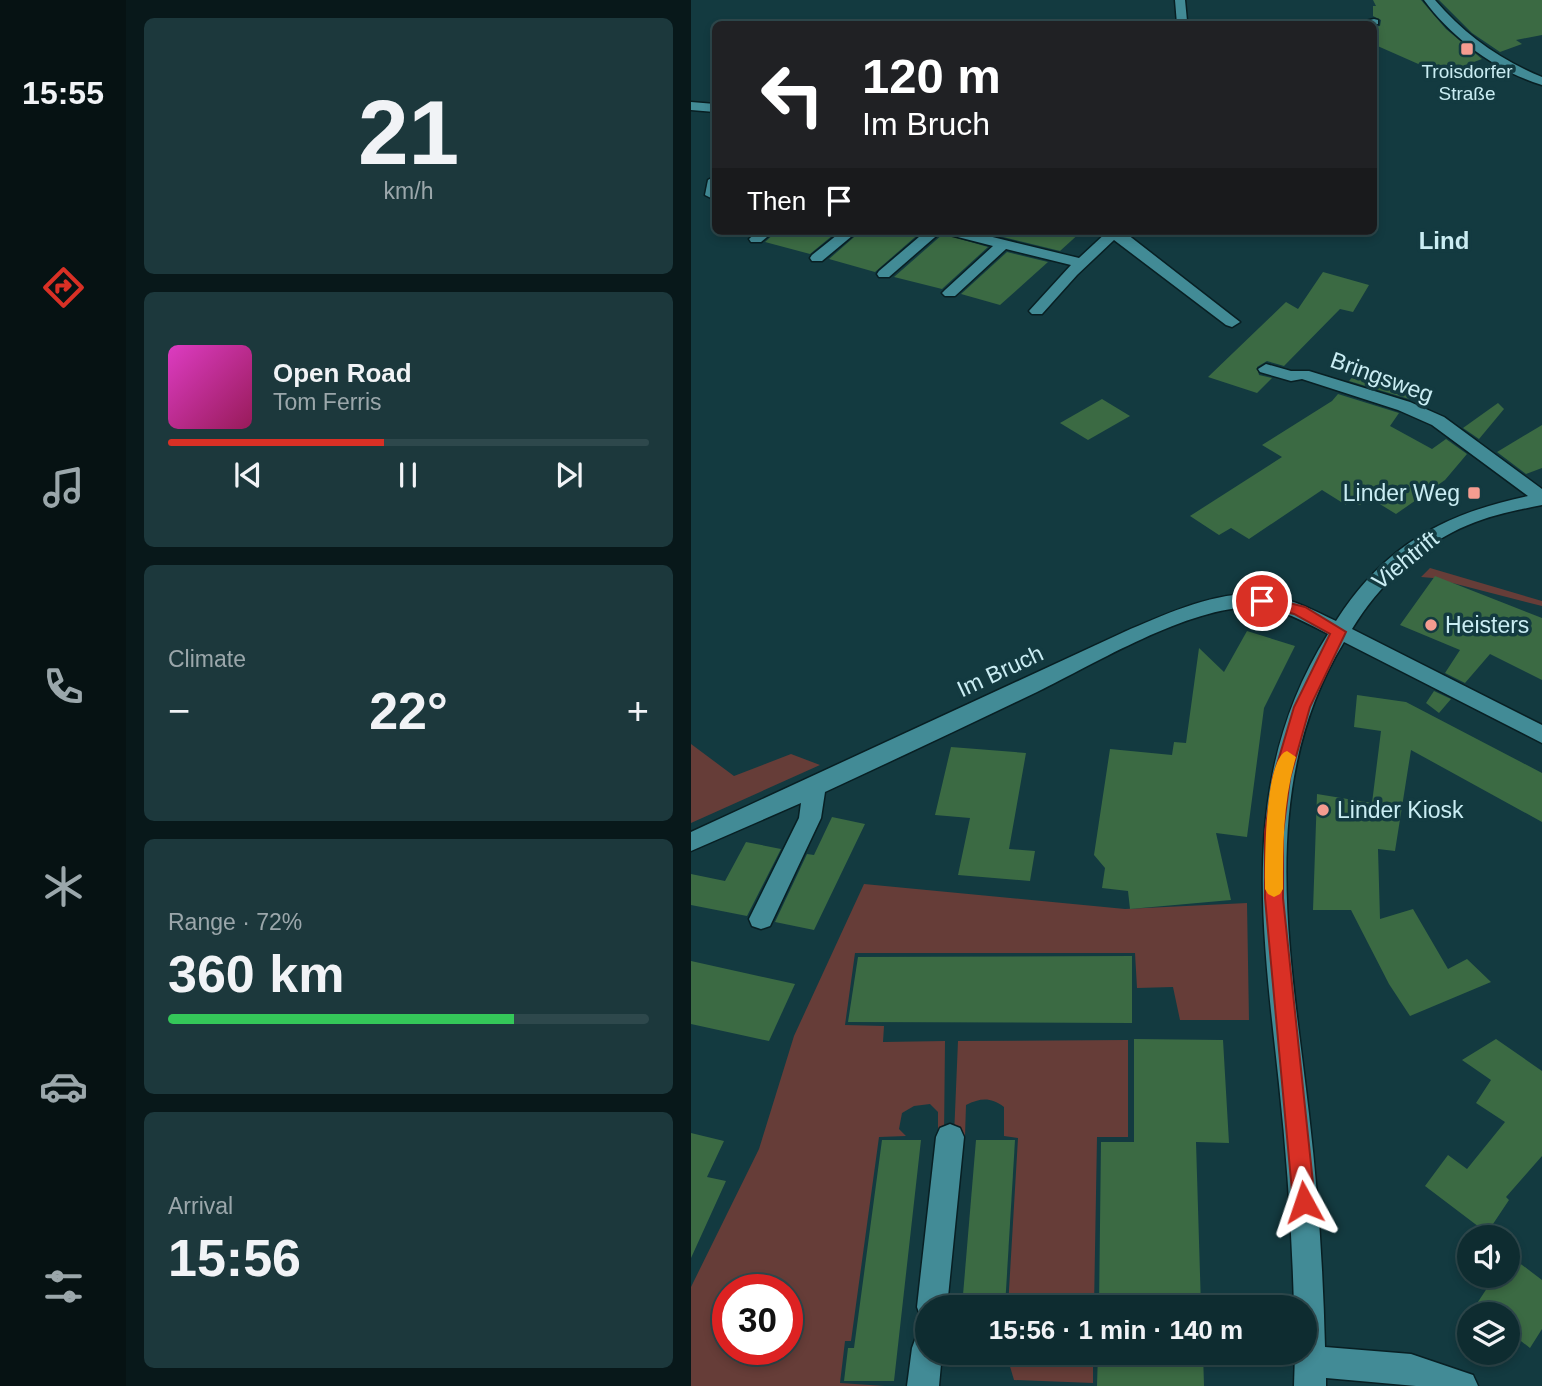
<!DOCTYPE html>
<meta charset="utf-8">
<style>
:root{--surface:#0e2c30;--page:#1c383c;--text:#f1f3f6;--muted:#9ba7ab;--line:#2e484c;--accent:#d93025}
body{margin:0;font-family:Arial,sans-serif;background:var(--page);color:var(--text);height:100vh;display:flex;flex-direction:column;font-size:26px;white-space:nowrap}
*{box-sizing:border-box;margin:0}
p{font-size:23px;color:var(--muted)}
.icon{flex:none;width:38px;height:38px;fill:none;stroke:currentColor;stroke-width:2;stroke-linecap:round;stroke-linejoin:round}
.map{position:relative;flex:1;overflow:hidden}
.side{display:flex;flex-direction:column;gap:18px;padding:18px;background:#08181a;width:565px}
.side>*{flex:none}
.top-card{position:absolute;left:21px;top:21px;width:665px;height:214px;border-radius:10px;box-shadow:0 4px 10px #0003,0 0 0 2px var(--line);background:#202124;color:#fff;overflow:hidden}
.fabs{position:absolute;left:766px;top:1225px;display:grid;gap:14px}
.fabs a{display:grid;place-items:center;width:63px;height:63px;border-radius:50%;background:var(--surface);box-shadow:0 4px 10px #0003,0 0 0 2px var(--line);font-size:35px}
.speed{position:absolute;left:21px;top:1274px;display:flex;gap:14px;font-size:35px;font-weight:700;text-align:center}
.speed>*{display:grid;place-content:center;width:91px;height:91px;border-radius:50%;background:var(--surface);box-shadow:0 4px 10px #0003,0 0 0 2px var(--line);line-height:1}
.speed .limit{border:10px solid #d22;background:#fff;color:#111}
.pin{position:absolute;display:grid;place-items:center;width:60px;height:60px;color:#fff;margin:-30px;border:4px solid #fff;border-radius:50%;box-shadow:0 2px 7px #0007}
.me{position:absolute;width:77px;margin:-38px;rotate:355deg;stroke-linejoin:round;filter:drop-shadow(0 0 5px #0008)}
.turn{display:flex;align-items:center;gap:24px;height:147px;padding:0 35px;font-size:32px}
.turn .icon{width:91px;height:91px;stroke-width:2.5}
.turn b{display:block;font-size:49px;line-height:60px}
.then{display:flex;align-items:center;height:66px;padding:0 35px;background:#0003;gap:14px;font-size:26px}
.big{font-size:52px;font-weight:800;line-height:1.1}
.side .tile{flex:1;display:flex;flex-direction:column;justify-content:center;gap:10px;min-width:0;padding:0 24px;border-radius:10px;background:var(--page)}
.side .dial{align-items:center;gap:0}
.dial b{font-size:91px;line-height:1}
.song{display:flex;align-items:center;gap:21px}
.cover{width:84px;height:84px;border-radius:10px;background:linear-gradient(135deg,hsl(310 70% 55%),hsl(330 70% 35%))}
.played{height:7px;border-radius:4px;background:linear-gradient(90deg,var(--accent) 45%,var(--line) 45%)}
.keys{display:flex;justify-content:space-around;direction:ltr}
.heat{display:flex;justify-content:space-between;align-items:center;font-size:38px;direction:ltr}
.charge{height:10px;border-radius:5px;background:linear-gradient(90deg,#34c759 72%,var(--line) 0)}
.trip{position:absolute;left:224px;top:1295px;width:402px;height:70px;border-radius:35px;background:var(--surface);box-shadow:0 4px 10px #0003,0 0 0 2px var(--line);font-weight:800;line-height:70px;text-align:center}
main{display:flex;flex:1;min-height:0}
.menu{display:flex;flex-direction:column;width:126px;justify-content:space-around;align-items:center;background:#061213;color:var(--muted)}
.menu .icon{width:49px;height:49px}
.menu .current{color:var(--accent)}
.menu b{font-size:32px;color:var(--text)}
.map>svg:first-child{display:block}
.green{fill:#663d38;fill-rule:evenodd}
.building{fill:#3b6a43}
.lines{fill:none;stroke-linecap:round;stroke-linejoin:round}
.minor-casing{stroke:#081f23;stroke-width:3}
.minor{fill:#428b96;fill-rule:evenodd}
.route{fill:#d93025;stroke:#8d1f18;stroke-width:2}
.slow{fill:#f59e0b}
.poi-dot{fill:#f59c90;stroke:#133a40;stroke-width:2.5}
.labels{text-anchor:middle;stroke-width:7;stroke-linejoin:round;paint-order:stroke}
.far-poi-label{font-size:19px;fill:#caedf3;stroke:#133a40}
.street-label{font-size:23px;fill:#caedf3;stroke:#133a40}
.poi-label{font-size:23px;fill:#caedf3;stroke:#133a40;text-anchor:start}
.far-district-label{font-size:24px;font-weight:bold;fill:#caedf3;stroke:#133a40}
</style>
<main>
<nav class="menu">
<b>15:55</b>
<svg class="icon current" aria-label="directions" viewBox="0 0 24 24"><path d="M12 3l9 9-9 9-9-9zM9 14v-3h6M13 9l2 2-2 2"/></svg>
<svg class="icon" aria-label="music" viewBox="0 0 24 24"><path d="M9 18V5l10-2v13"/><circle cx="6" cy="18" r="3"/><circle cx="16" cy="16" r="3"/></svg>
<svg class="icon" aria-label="phone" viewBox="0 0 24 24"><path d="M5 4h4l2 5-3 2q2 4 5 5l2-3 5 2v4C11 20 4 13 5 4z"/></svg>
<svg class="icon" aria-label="climate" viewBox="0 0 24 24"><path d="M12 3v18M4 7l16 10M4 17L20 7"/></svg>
<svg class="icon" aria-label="car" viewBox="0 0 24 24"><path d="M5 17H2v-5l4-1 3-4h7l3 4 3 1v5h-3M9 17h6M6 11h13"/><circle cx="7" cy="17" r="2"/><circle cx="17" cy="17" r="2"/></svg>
<svg class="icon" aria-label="filters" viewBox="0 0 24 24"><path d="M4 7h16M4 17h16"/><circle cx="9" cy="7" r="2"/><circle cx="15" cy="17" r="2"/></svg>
</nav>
<section class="side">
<div class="tile dial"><b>21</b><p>km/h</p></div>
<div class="tile">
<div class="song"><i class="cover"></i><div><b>Open Road</b><p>Tom Ferris</p></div></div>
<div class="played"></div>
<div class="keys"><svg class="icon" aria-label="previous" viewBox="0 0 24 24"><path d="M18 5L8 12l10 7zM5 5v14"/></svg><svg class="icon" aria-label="pause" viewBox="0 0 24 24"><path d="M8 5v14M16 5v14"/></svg><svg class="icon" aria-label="next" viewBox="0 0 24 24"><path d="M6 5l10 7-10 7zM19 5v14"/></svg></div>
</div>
<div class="tile"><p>Climate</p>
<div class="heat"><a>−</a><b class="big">22°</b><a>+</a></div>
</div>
<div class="tile"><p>Range · 72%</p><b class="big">360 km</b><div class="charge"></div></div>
<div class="tile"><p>Arrival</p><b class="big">15:56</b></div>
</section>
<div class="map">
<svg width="851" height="1386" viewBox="0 0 851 1386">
<rect width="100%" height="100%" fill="#133a40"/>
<g class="green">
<path d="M 739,568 L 851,601 L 851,606 L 742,578 L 730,577 Z"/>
<path d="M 0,744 L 43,776 L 100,754 L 129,765 L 0,823 Z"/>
<path d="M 173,884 L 434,909 L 556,903 L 558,1020 L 489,1020 L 482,987 L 446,988 L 444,953 L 164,953 L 154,1025 L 193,1026 L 192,1042 L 254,1041 L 253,1136 L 247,1137 L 247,1112 L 239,1104 L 223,1106 L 211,1113 L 208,1129 L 215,1136 L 188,1137 L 160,1341 L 154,1341 L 149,1383 L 194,1386 L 0,1386 L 0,1287 L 68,1149 L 103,1036 ZM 37,1290 L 96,1290 L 96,1349 L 37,1349 Z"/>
<path d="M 437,1040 L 437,1137 L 406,1137 L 403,1307 L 317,1307 L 327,1138 L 313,1136 L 313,1107 C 299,1097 290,1098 275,1105 L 274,1136 L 263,1136 L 267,1041 Z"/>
<path d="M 315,1353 L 402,1353 L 402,1383 L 323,1380 Z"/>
</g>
<g class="building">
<path d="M 682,0 L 730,0 L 755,29 L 791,59 L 750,74 L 682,44 L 682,27 L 689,26 L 690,20 L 682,16 L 682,6 L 685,6 Z"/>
<path d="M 748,0 L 851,0 L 851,35 L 825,40 L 831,44 L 809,52 L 781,33 Z"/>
<path d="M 86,231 L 147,231 L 119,254 L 74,242 Z"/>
<path d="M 170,231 L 231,231 L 184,272 L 138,259 Z"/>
<path d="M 288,231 L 391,231 L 369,251 Z"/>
<path d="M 252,234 L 297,247 L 251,289 L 203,277 Z"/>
<path d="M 316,252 L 357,262 L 309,305 L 270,294 Z"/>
<path d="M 632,272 L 678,285 L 662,312 L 649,309 L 593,366 L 576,361 L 566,367 L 568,375 L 581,378 L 566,393 L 517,377 L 595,302 L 607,309 Z"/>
<path d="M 663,375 L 722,394 L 718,399 L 658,381 Z"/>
<path d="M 647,394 L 708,413 L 699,426 L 741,449 L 755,439 L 776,454 L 754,480 L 705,514 L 679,498 L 669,505 L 656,501 L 655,505 L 631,490 L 558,539 L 540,528 L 528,535 L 499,516 L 591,457 L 571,445 L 641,401 Z"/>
<path d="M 411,399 L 439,416 L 397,440 L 369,423 Z"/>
<path d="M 807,403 L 813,409 L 788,439 L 772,428 Z"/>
<path d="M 851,425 L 851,468 L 835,474 L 806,452 Z"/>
<path d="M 744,576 L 851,618 L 851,680 L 799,654 L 774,683 L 754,673 L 769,650 L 709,625 Z"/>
<path d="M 556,631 L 604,646 L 573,708 L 556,837 L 525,833 L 540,900 L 439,909 L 437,891 L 411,888 L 414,868 L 403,855 L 419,749 L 481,755 L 483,742 L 495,743 L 508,648 L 533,672 Z"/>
<path d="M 743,691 L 760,699 L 748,713 L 735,703 Z"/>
<path d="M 666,695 L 715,702 L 851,773 L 851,822 L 720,750 L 704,851 L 687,849 L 689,919 L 722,909 L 757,969 L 776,959 L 800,982 L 719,1016 L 698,984 L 660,910 L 622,910 L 626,794 L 681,803 L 690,731 L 663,727 Z"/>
<path d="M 260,747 L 335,753 L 318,849 L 344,851 L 339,881 L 267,875 L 279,818 L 244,815 Z"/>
<path d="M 141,817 L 174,824 L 123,930 L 84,922 L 116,854 L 123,855 Z"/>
<path d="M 55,842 L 90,849 L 56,916 L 0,905 L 0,874 L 34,881 Z"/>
<path d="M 441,956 L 441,1023 L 157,1022 L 167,957 Z"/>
<path d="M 0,961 L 104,984 L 78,1041 L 0,1024 Z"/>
<path d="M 443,1039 L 532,1040 L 538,1143 L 505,1142 L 510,1307 L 408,1307 L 410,1142 L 443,1142 Z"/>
<path d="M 805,1039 L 851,1071 L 851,1156 L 815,1197 L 818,1200 L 796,1233 L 734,1186 L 757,1155 L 776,1169 L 814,1122 L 785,1103 L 800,1080 L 771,1060 Z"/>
<path d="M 0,1133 L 33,1141 L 16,1177 L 35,1181 L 0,1258 Z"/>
<path d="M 191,1140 L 230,1140 L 203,1381 L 153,1381 L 157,1348 L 163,1348 Z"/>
<path d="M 285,1140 L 324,1140 L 314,1307 L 271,1307 Z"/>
<path d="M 818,1255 L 851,1280 L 851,1329 L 839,1348 L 817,1331 L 817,1314 L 779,1314 L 804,1276 L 817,1276 Z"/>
<path d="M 407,1353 L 512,1353 L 513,1386 L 406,1386 Z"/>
</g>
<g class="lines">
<g class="minor-casing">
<g id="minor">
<path d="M 484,0 L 494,0 L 496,21 L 526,21 L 532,24 L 486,24 Z"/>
<path d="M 733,0 L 744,0 C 773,34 809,60 851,77 L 851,85 C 805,71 761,38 733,0 Z"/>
<path d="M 683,19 L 687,20 L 687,24 L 662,24 Z"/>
<path d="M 0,102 L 24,104 L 24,112 L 0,110 Z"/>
<path d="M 24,176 L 24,200 L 14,195 L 17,180 Z"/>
<path d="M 67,231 L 83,231 L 70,242 L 60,242 L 58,239 Z"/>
<path d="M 151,231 L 167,231 L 131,261 L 121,261 L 119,258 L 121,255 Z"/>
<path d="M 235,231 L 251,231 L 198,277 L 188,277 L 186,274 L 188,271 Z"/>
<path d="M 253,231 L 277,231 L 388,258 L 417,231 L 432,231 L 549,322 L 541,327 L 535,325 L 423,240 L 386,275 L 351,314 L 341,314 L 338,311 L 380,265 L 315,249 L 264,296 L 254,296 L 251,293 L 254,290 L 302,246 L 255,234 Z"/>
<path d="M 575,364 L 600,371 L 618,371 L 719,402 L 753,417 L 851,489 L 851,505 C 826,510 800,515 777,525 C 730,544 687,586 661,629 L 851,725 L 851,743 L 653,642 C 564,787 600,955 618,1114 C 627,1191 632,1269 634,1347 L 720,1354 L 782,1375 L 787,1386 L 725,1386 L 635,1378 L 635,1386 L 603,1386 L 604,1353 L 614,1353 L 614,1307 L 603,1307 C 601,1233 596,1158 588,1084 C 571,926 547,777 637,634 C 613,622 590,608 563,607 C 497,607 405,663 346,692 C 275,726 205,759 134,792 L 130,818 L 79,926 L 70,929 L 61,926 L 58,919 L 108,818 L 110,803 L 0,851 L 0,832 L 433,632 C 475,614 528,589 574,595 C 600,598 622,610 645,621 C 693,546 752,514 837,496 L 741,425 L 707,410 L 611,379 L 600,381 L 569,372 L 567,369 Z"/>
<path d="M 259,1124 L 269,1128 L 273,1137 L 256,1307 L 236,1307 L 236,1320 L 230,1318 L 226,1307 L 245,1137 L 249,1128 Z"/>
<path d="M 236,1333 L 236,1353 L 251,1353 L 248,1386 L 216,1386 L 221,1348 L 225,1337 Z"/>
</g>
</g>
<use href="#minor" class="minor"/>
</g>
<path class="route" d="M 571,596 L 614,607 L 655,632 L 619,707 L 599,778 L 592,832 L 592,898 L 624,1202 L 620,1209 L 613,1212 L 605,1209 L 602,1202 L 574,898 L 574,832 L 582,778 L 603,707 L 639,634 L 603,614 L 565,604 L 563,601 Z"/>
<path class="slow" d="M 596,751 L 605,757 C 592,801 592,844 592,889 L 589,894 L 583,897 L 577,894 L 574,889 C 574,866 573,758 596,751 Z"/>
<g class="poi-dot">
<rect x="769" y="42" width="14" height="14" rx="3.5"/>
<rect x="776" y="486" width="14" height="14" rx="3.5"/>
<circle cx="740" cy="625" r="7"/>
<circle cx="632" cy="810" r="7"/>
</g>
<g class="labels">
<g class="far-poi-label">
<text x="776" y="78">Troisdorfer<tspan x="776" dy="22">Straße</tspan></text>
</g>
<g class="street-label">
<text transform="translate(691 377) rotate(20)" y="8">Bringsweg</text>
<text transform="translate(714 560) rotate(-39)" y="8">Viehtrift</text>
<text transform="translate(309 671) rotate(-25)" y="8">Im Bruch</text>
</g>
<g class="poi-label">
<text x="769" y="501" text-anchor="end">Linder Weg</text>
<text x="754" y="633">Heisters</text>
<text x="646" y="818">Linder Kiosk</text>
</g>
<g class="far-district-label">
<text x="753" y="249">Lind</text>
</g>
</g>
</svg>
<div class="fabs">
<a><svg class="icon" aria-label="sound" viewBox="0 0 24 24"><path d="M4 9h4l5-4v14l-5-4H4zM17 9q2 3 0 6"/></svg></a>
<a><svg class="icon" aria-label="layers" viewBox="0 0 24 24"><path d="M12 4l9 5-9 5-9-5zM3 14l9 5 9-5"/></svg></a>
</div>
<div class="speed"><div class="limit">30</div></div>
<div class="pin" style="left:571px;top:601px;background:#d93025"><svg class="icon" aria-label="arrive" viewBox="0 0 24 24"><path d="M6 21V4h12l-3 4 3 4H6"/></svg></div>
<svg class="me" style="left:613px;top:1202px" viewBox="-20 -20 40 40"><path d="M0-17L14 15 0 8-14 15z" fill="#d93025" stroke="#fff" stroke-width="4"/></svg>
<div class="trip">15:56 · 1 min · 140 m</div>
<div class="top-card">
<div class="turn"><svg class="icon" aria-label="left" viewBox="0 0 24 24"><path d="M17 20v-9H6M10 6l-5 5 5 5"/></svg><div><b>120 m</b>Im Bruch</div></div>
<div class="then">Then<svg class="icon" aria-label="arrive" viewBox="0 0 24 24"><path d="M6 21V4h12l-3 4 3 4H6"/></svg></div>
</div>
</div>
</main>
